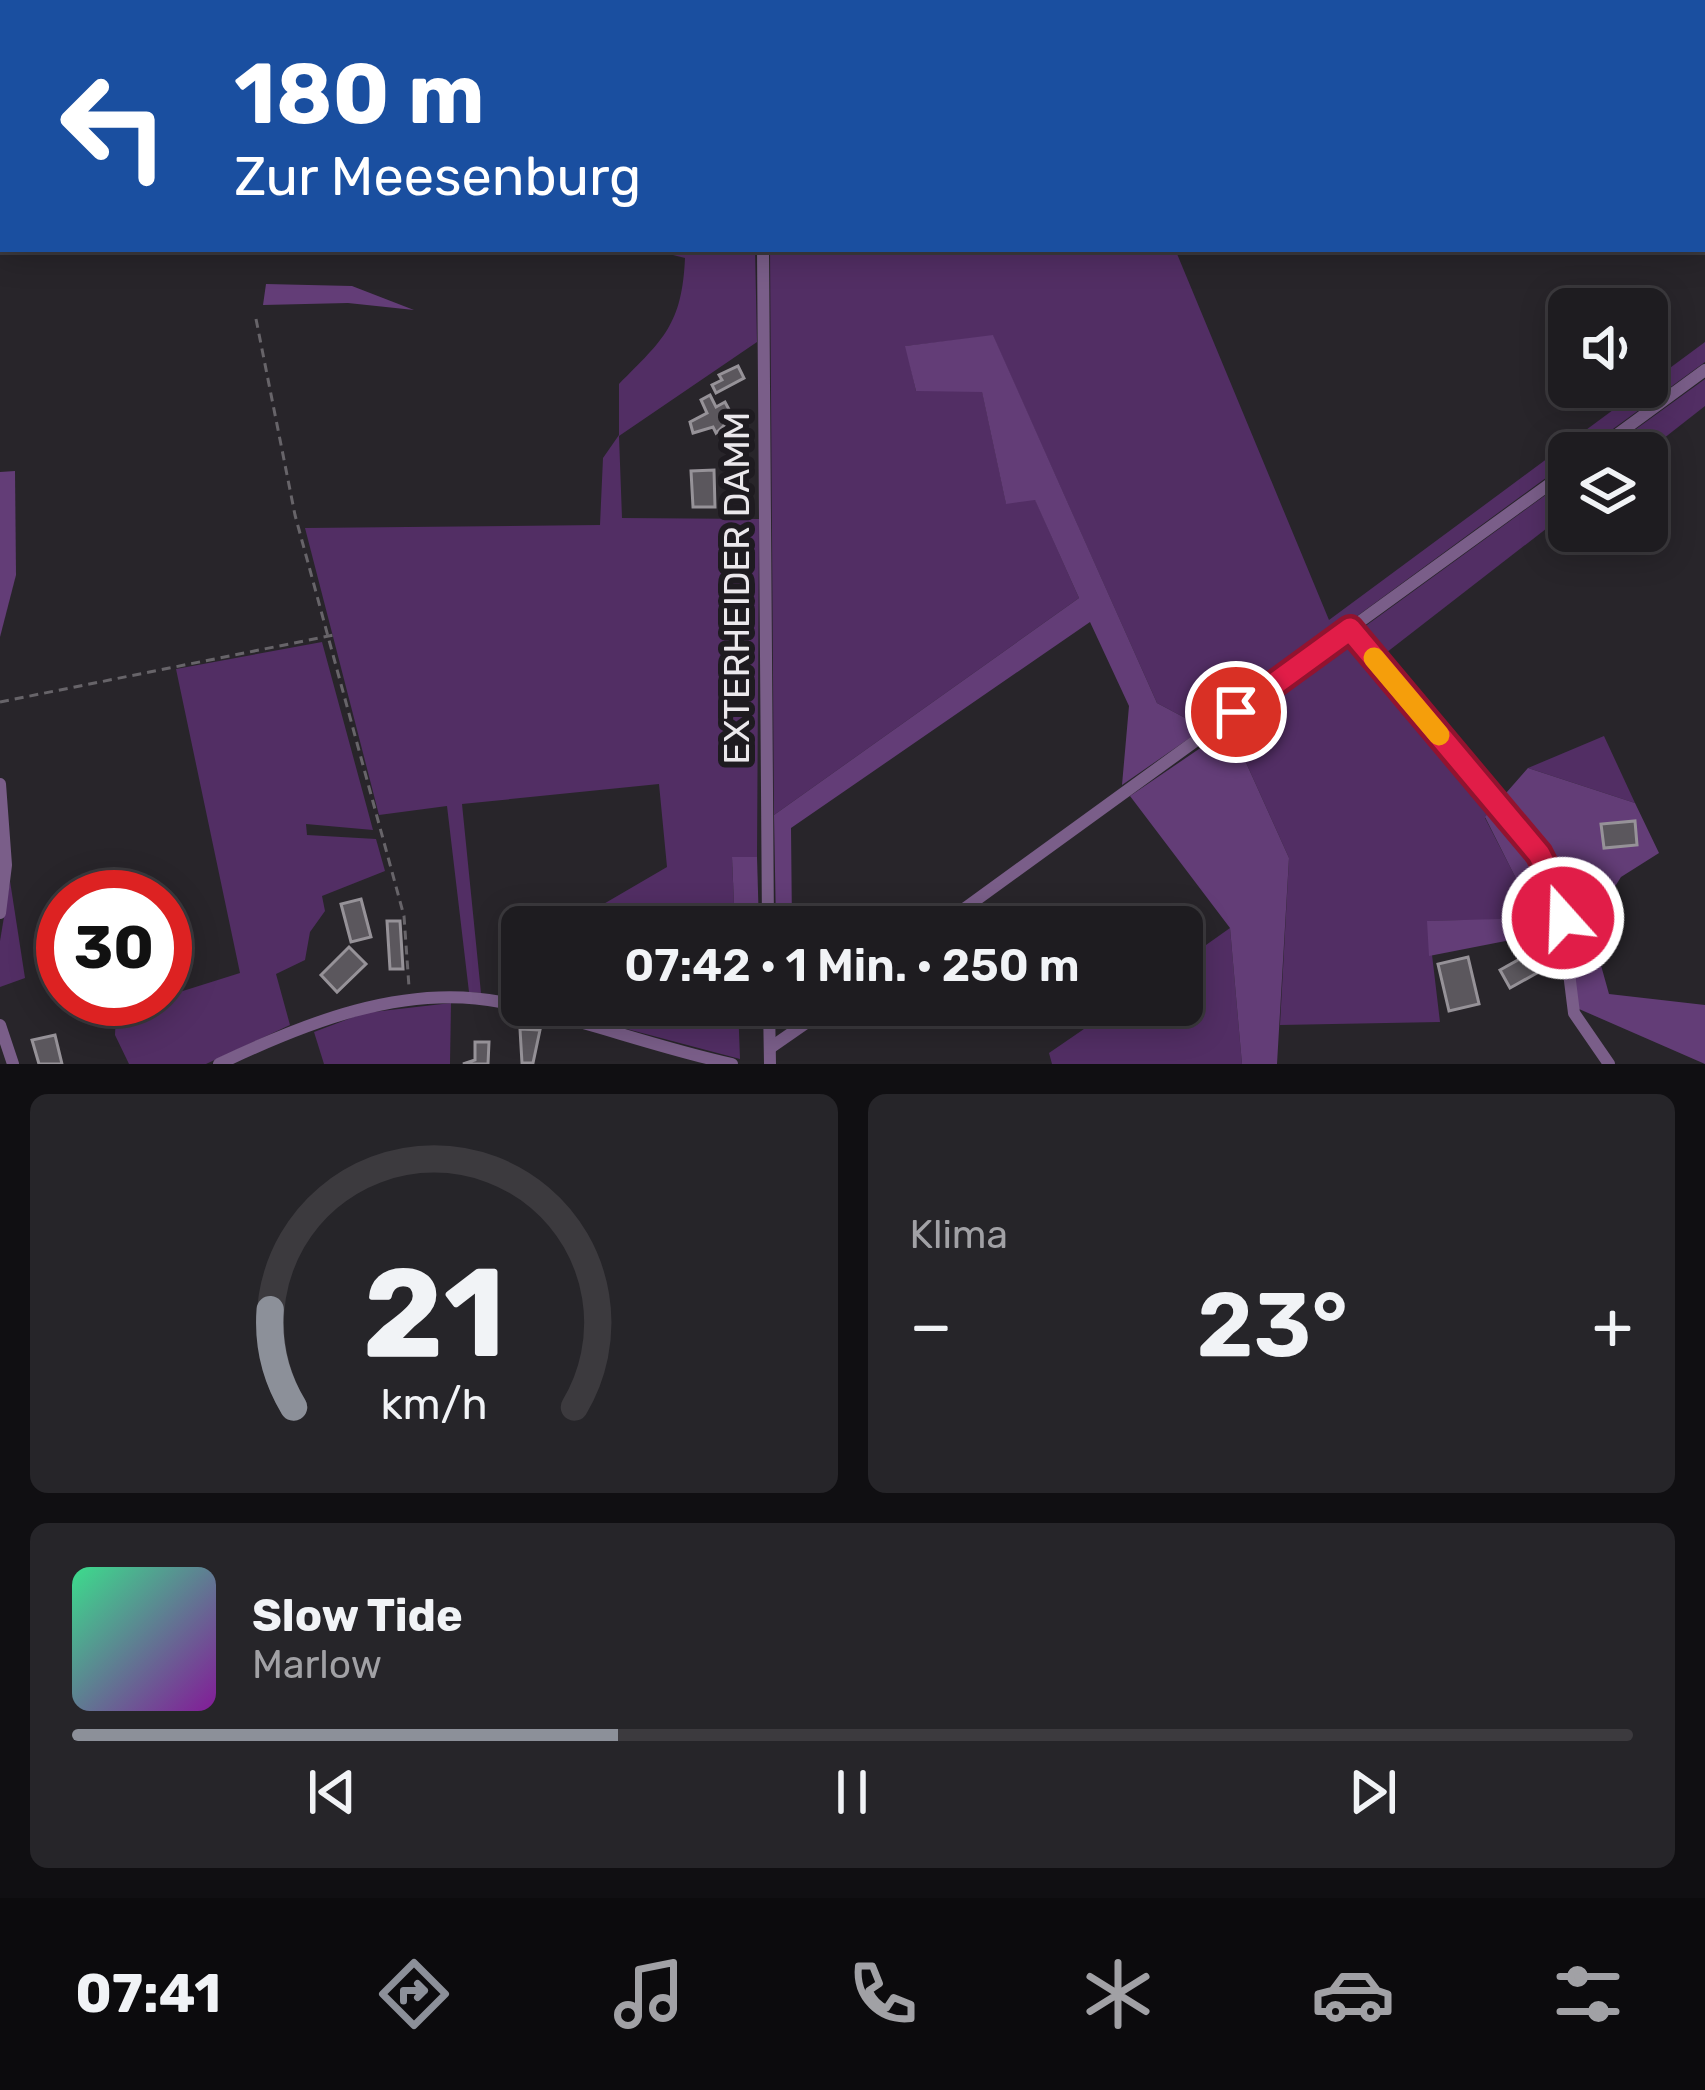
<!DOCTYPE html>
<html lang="de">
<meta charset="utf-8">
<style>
:root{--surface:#1e1c20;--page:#262529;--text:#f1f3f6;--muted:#a1a1a5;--line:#3c3a3e;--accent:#8c9099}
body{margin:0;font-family:Rubik,sans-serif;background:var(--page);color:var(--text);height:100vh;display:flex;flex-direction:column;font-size:45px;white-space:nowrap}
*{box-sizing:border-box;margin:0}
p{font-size:39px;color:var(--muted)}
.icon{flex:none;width:66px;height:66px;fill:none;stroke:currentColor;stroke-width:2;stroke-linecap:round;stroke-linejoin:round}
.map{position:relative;height:1064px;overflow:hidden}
.side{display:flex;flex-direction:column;gap:30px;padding:30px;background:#100f12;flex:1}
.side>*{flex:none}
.top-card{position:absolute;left:0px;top:0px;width:1707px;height:252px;box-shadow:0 6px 30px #0003,0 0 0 3px var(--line);background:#1a4fa0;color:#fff;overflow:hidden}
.buttons{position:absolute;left:1548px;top:288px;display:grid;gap:24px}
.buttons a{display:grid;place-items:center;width:120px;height:120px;border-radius:18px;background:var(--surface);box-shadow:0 6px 30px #0003,0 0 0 3px var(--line);font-size:60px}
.speed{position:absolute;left:36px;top:870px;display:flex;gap:24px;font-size:60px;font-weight:700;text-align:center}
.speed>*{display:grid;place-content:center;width:156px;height:156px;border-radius:50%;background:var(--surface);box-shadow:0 6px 30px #0003,0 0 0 3px var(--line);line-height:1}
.speed .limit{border:18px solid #d22;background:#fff;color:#111}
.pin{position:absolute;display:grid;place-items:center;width:102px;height:102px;color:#fff;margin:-51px;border:6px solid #fff;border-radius:50%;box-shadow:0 3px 12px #0007}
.me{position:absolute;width:132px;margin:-66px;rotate:340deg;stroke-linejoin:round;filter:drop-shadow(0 0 9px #0008)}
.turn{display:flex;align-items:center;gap:42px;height:252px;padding:0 36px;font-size:54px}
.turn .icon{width:156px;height:156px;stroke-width:2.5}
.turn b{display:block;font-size:84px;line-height:102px}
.big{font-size:90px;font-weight:600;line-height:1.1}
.side .tile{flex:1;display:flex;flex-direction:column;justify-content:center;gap:18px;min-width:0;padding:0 42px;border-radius:18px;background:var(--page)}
.side .dial{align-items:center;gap:0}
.dial svg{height:312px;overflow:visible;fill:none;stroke:var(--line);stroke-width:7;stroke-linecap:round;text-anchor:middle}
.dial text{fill:var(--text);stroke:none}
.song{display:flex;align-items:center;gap:36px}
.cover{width:144px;height:144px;border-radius:18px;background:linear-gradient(135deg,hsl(150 70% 55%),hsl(290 70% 35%))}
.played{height:12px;border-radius:6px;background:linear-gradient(90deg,var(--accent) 35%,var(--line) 35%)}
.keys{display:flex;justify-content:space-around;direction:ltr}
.heat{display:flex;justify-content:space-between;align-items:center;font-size:66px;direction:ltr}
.side .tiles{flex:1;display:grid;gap:30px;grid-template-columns:1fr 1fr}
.tile:last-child{grid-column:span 2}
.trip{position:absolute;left:501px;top:906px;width:702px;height:120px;border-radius:18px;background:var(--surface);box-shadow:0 6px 30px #0003,0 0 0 3px var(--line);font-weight:600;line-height:120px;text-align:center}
.tab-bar{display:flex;height:192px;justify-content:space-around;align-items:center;background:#0c0b0d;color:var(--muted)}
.tab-bar .icon{width:84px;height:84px}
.tab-bar .active{color:var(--accent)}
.tab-bar b{font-size:54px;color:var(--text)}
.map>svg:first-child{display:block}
.green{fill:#522e64}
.forest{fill:#633d77}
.building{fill:#5b575d;stroke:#969298;stroke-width:3}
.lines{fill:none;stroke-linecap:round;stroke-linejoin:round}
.path{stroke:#676469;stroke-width:3;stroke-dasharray:9 6;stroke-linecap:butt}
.minor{stroke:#7a5e89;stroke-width:12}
.route-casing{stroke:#92132f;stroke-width:30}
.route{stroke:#e11d48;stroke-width:21}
.slow{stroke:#f59e0b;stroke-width:21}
.labels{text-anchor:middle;stroke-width:12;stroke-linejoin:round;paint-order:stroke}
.street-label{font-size:36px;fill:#ebe8ec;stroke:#1e1b20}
</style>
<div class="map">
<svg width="1705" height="1064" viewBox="0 0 1705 1064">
<rect width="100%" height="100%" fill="#28252a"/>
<g class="green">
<path d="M 897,0 L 1442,0 L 1444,3 L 896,3 Z"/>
<path d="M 649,249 L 755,249 L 757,342 L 619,436 L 622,518 L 759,519 L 757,857 L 732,858 L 735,927 L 584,927 L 583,916 L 667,867 L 659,784 L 462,804 L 481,993 L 469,992 L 447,806 L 379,815 L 305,528 L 600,525 L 603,458 L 619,435 L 619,384 C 664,339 682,324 685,258 Z"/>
<path d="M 770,249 L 1175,249 L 1329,620 L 1705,342 L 1705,362 L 1580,453 L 1569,453 L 1569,461 L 1204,728 L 1157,703 L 993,336 L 906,346 L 916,391 L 982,391 L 1006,503 L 1035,499 L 1079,598 L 774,815 Z"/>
<path d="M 1705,379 L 1705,406 L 1645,453 L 1603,453 Z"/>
<path d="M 1569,478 L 1569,511 L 1382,656 L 1360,630 Z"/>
<path d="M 1349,640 L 1494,807 L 1485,818 L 1537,919 L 1428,921 L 1440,1022 L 1280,1025 L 1289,858 L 1239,747 L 1218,736 Z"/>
<path d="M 322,642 L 373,830 L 306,824 L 307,835 L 376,839 L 385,871 L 322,896 L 325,911 L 310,932 L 305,960 L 276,974 L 290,1025 L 206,1064 L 129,1064 L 115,1035 L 116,1012 L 240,973 L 176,669 Z"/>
<path d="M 1604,736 L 1635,803 L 1528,768 Z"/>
<path d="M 10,881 L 25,978 L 0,987 L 0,941 Z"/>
<path d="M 1230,928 L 1242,1064 L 1052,1064 L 1049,1053 L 1119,1005 L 1182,1005 L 1182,962 Z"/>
<path d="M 451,1003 L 450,1064 L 324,1064 L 314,1032 L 364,1013 Z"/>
<path d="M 592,1005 L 738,1005 L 740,1059 L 593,1020 Z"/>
</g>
<g class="forest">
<path d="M 266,284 L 352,286 L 414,310 L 348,303 L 263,305 Z"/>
<path d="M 993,335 L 1157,703 L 1204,728 L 1122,785 L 1129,706 L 1090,622 L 791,828 L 792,927 L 776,927 L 774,815 L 1079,598 L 1035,500 L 1006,504 L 982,392 L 916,391 L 905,346 Z"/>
<path d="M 15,471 L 16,575 L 0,637 L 0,472 Z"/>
<path d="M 1218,736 L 1239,747 L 1289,858 L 1277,1064 L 1242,1064 L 1230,928 L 1130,796 Z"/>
<path d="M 1528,768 L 1635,803 L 1659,853 L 1621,877 L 1590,926 L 1609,994 L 1705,1005 L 1705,1064 L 1579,1009 L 1557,931 L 1429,956 L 1427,921 L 1536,918 L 1485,817 Z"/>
<path d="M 732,857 L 757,857 L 759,927 L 735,927 Z"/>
</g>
<g class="building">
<path d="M 738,366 L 744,378 L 716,393 L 712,385 L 722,380 L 719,375 Z"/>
<path d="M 710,395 L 716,407 L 725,402 L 733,417 L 716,433 L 713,427 L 693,433 L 690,422 L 707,413 L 701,400 Z"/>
<path d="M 714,470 L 715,507 L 693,507 L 691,471 Z"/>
<path d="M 1635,821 L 1637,845 L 1604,848 L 1601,824 Z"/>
<path d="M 361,899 L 371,937 L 351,942 L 341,904 Z"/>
<path d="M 387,921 L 400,921 L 403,969 L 390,969 Z"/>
<path d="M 1543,946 L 1553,964 L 1510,988 L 1500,970 Z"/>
<path d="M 349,947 L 366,964 L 337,992 L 321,975 Z"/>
<path d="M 1468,957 L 1479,1004 L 1449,1011 L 1438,964 Z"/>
<path d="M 520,1029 L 540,1030 L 533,1063 L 522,1063 Z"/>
<path d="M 55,1035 L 62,1064 L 39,1064 L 32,1040 Z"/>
<path d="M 475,1042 L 489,1042 L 488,1064 L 463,1064 L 475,1060 Z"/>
</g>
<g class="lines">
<g class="path">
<path d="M 256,319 L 295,515 L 404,916 L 409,987"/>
<path d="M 0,702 L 334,635"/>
</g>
<g class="minor">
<path d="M 657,0 L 661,3"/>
<path d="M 778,3 L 779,0"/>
<path d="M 1704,139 L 1705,139"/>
<path d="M 763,249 L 768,927"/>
<path d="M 1592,453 L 1705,370"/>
<path d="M 1350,629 L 1539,854 L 1559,893 L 1574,1013 L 1609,1064"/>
<path d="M 0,784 L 6,865 L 0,913"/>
<path d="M 939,927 L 1569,470"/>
<path d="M 769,1005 L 770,1064"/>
<path d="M 0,1025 L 13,1064"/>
<path d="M 770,1048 L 832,1005"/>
<path d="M 219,1064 C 305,1023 404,983 501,1002 C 579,1018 654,1047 732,1064"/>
</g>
</g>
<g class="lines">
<g class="route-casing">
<path id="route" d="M 1236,712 L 1350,629 L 1539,854 L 1559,893 L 1563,918"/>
</g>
<use href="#route" class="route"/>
<path class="slow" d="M 1374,658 L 1439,735"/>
</g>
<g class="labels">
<g class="street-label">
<text transform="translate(736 588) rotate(-90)" y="13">EXTERHEIDER DAMM</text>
</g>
</g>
</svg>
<div class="buttons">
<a><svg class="icon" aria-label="sound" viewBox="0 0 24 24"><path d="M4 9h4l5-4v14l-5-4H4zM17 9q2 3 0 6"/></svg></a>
<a><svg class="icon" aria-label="layers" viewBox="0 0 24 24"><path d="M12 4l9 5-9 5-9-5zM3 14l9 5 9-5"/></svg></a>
</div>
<div class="speed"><div class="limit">30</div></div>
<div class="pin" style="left:1236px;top:712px;background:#d93025"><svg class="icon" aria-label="arrive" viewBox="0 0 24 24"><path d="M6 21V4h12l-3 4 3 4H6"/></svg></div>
<svg class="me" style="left:1563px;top:918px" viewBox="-20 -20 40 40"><circle r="17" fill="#e11d48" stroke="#fff" stroke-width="3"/><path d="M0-11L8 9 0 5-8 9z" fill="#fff"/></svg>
<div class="trip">07:42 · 1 Min. · 250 m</div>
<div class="top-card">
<div class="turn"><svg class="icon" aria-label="left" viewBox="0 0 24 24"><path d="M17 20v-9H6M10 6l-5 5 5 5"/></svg><div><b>180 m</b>Zur Meesenburg</div></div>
</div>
</div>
<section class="side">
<div class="tiles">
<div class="tile dial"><svg viewBox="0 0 100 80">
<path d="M14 69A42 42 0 1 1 86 69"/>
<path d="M14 69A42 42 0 0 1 8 44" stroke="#8c9099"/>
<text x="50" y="56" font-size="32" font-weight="700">21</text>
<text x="50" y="72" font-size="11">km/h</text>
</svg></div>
<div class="tile"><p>Klima</p>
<div class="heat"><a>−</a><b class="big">23°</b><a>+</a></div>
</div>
<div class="tile">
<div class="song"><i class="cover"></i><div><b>Slow Tide</b><p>Marlow</p></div></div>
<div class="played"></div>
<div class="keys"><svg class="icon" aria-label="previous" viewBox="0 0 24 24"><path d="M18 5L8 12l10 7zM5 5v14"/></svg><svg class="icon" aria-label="pause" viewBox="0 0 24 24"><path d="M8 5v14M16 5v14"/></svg><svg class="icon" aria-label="next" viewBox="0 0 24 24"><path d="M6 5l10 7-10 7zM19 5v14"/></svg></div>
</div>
</div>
</section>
<nav class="tab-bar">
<b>07:41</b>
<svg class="icon active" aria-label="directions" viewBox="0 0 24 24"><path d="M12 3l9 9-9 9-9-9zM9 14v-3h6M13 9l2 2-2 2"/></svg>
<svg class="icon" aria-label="music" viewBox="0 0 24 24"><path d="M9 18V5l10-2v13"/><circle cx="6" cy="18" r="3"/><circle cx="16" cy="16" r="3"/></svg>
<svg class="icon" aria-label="phone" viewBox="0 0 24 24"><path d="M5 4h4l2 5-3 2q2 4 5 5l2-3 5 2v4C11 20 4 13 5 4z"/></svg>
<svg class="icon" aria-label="climate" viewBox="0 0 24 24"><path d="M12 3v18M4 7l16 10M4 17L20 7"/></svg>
<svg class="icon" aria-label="car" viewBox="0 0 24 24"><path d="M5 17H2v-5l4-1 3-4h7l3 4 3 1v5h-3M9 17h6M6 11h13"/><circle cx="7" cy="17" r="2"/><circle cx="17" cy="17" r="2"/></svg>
<svg class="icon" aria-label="filters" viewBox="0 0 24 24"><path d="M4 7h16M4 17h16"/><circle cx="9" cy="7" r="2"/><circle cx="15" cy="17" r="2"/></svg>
</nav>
